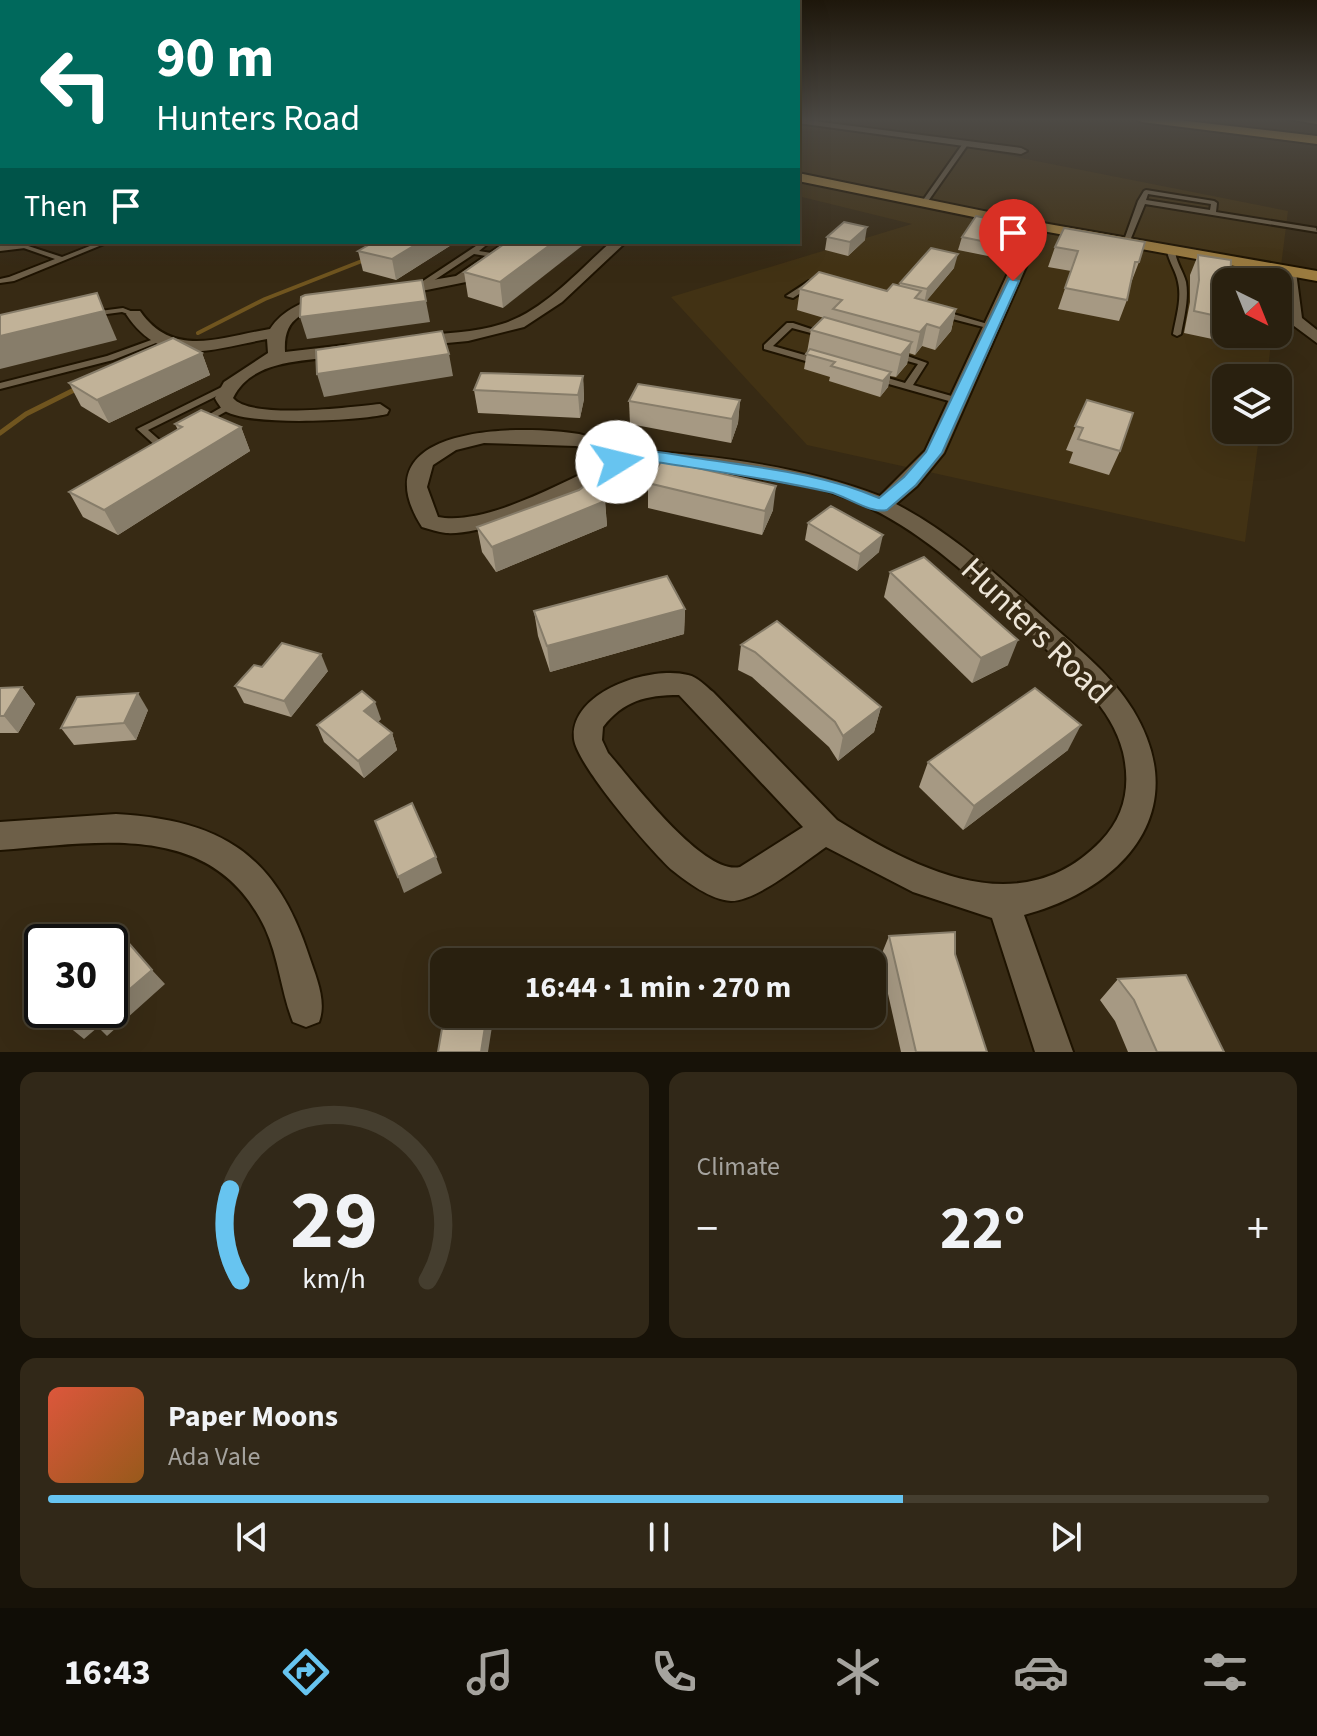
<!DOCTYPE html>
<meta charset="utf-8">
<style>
:root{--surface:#29200f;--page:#312818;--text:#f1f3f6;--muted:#a5a39e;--line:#453e2f;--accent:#67c4f0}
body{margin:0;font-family:"Source Sans 3",sans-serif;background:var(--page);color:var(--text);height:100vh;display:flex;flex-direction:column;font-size:30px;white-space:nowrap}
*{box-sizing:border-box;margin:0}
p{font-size:26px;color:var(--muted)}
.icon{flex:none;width:44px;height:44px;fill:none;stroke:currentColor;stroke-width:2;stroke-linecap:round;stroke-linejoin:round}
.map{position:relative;height:1052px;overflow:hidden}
.sheet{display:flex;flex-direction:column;gap:20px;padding:20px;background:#171208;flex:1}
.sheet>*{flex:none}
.guide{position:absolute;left:0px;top:0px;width:800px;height:244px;box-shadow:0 8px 32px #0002,0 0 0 2px var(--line);background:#00695c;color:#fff;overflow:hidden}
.needle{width:52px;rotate:137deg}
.controls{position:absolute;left:1212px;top:268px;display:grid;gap:16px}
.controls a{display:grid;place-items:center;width:80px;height:80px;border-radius:16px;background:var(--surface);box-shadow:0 8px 32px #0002,0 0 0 2px var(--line);font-size:40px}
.speed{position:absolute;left:24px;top:924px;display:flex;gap:16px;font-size:40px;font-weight:700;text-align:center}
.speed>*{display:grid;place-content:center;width:104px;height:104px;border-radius:50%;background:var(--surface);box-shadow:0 8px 32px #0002,0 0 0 2px var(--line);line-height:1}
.speed .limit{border:4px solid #111;border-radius:12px;background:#fff;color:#111}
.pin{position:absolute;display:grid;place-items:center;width:68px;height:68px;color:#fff;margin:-82px -34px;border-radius:50% 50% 50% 0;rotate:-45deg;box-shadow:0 0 8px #0007}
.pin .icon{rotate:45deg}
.me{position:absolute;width:88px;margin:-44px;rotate:81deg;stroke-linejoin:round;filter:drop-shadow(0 0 6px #0008)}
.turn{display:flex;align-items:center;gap:28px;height:168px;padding:0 24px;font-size:36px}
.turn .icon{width:104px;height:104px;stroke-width:2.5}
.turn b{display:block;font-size:56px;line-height:68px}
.then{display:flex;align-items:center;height:76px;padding:0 24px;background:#0003;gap:16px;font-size:30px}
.big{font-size:60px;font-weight:700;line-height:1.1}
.sheet .card{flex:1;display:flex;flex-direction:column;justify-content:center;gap:12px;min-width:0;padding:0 28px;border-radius:16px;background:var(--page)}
.sheet .dial{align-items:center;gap:0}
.dial svg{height:208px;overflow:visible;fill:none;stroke:var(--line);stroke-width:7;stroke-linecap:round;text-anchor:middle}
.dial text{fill:var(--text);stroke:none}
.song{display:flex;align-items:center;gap:24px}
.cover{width:96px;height:96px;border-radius:12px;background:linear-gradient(135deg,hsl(10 70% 55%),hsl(30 70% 35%))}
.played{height:8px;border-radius:4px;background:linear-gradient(90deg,var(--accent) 70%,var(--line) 70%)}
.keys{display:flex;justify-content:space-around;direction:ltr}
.heat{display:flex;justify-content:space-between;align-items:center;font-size:44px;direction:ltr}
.sheet .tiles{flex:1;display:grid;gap:20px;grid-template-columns:1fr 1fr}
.card:last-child{grid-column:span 2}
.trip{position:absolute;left:430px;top:948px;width:456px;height:80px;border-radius:16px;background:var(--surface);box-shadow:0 8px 32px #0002,0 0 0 2px var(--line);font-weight:700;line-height:80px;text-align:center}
.dock{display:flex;height:128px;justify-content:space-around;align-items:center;background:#100d06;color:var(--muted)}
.dock .icon{width:56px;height:56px}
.dock .selected{color:var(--accent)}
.dock b{font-size:36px;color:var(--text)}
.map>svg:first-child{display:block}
.built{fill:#423214}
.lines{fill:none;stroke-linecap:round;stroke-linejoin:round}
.stream-far1{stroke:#70551f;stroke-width:4}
.stream{stroke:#70551f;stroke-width:5}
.service-casing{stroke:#1e1300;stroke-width:4}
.minor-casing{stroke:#1e1300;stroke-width:4}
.primary-casing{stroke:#1e1300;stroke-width:4}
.motorway-casing{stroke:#1e1300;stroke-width:4}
.service{fill:#6d5f48;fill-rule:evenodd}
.minor{fill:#6d5f48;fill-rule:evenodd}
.primary{fill:#9c7c40;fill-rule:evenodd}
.motorway{fill:#bb8f3b;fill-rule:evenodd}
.wall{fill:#a69983}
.shaded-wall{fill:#877d6a}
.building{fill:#c1b298;stroke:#877d6a;stroke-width:2}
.route{fill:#67c4f0;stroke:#437f9c;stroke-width:2}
.labels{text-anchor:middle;stroke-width:8;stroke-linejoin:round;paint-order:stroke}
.near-street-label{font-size:34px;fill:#ede5d7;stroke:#372a14}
</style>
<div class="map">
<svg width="1317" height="1052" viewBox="0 0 1317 1052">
<rect width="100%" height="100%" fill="#372a14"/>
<path class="built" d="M 798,119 L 825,119 L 1288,211 L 1278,290 L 1278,282 L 1226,282 L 1226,334 L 1272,334 L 1267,378 L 1226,378 L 1226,430 L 1260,430 L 1245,542 L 807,445 L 671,297 L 912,224 L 798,196 Z"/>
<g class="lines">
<path class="stream-far1" d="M 198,333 L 265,299 L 367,259"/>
<path class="stream" d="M 0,433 L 26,414 L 80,387"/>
<g class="service-casing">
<g id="service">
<path d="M 964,142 L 969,143 L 926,204 L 922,204 L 921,203 Z"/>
<path d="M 1146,190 L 1214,201 L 1217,203 L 1216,212 L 1316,228 L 1317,232 L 1145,204 L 1129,243 L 1124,244 L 1123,243 L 1138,201 L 1144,191 ZM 1148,194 L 1211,204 L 1210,210 L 1146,200 Z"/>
<path d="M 100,242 L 109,242 L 14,281 L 0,283 L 0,279 L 9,277 L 55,259 L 18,246 L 18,244 L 22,244 L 62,257 Z"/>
<path d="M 482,242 L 490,242 L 479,251 L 498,254 L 498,258 L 474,254 L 421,289 L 414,287 Z"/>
<path d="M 1171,249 L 1175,251 C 1176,262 1183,271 1186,282 C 1189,299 1184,317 1181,334 L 1177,336 L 1173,334 C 1176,317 1182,299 1178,282 C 1176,271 1169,262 1167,251 Z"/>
<path d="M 809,281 L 816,283 L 793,298 L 786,296 Z"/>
<path d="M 123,308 L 138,314 L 134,316 L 122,312 L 92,316 L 88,314 L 92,312 Z"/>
<path d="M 937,311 L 943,311 L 998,327 L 997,329 L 991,329 L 937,315 Z"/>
<path d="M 787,323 L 793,323 L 826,334 L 822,336 L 792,328 L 773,346 L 822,360 L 822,364 L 816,364 L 764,349 L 764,345 Z"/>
<path d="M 154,339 L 160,339 L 161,341 L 113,360 L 0,389 L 0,383 L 107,356 Z"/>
<path d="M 896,352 L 927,363 L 913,385 L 962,399 L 962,403 L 956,403 L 871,379 L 871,375 L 874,374 L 905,383 L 918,364 L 893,357 L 892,355 Z"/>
<path d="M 230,383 L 233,384 L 233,388 L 148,430 L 164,444 L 166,446 L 164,448 L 158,448 L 137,429 Z"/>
<path d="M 229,403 L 234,406 L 232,408 L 204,424 L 198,424 L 196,422 Z"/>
</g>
</g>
<g class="minor-casing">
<g id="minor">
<path d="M 798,119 L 1021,148 L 1027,151 L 1021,154 L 798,123 Z"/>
<rect x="0" y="129" width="2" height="6"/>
<rect x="0" y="149" width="2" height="6"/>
<path d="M 1037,222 L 1044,226 L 944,453 L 917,486 L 896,504 C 956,535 1005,582 1054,627 C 1082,652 1113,677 1133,710 C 1194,811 1123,889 1024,915 L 1073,1052 L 1035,1052 L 992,918 L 913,892 L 826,847 C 804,862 757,901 731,901 C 711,900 687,882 672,870 C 651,851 577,765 574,739 C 569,691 652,665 688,675 C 698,677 705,686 713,692 L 837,820 C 917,870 1021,924 1101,841 C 1125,816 1131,786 1123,752 C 1112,707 1072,675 1040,643 C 978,584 915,519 831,492 C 799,482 764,480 730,474 C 697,469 663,459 629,462 C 596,489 488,536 446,533 C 438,532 430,529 422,527 C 357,425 519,424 579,434 C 593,437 621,450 630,450 C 712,455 803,466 880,496 L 925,451 L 1030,226 ZM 484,443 L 576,446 L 610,457 L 601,465 C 558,484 485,526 438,517 L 427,487 L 433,465 L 456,450 ZM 679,695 L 803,827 L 740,867 C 703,876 632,780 608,753 L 602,740 L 603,727 C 623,701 646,695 679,695 Z"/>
<path d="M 29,242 L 25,248 L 0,251 L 0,243 Z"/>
<path d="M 506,242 L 522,242 L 466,282 L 397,296 L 389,291 L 397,286 L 456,276 Z"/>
<path d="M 611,242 L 626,242 L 562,302 L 524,327 L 468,341 L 415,346 L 407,341 L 415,336 C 444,333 474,333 502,324 C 544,311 578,271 611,242 Z"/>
<path d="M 1289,268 L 1296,272 L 1302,318 L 1317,330 L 1317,343 L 1286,320 L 1282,272 Z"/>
<path d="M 327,295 L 332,297 L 332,303 C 303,313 283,317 285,352 L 345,345 L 351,346 L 353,350 L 351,354 C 313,363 254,355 233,398 C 251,420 351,407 380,404 L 389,410 L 387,414 C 359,421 242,427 222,409 C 221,408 215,399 215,398 L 224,382 L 268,353 L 267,339 C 212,349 163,370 126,314 L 128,311 L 140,311 C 173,359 221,337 270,329 C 283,309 305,301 327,295 Z"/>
<path d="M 116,814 C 221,820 276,854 309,956 C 316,977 327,1001 319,1022 L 306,1027 L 293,1022 C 281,992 279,958 265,928 C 213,819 99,843 0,850 L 0,822 Z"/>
</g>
</g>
<g class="primary-casing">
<path id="primary" d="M 798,173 L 1037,222 L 1317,271 L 1317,281 L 1037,230 L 798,181 Z"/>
</g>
<g class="motorway-casing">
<g id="motorway">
<path d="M 1136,119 L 1169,119 L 1317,136 L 1317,144 L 1142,122 Z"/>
<path d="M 1288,119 L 1317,119 L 1317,124 Z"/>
</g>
</g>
<use href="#service" class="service"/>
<use href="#minor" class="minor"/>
<use href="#primary" class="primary"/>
<use href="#motorway" class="motorway"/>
</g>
<g class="wall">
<path d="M 1001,235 L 988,256 L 958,250 L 962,237 Z"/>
<path d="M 827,237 L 865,240 L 848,256 L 825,250 Z"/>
<path d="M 374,242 L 456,242 L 396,280 L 363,271 L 358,251 Z"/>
<path d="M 507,242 L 503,308 L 468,297 L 464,272 Z"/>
<path d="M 1055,247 L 1139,262 L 1131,283 L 1127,300 L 1119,321 L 1058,309 L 1071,271 L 1048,267 Z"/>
<path d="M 1198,255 L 1226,282 L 1226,321 L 1217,340 L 1184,333 L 1190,302 L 1190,275 Z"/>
<path d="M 954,268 L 926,301 L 956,309 L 951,331 L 935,350 L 922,346 L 915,355 L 909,353 L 907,364 L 896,377 L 890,376 L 888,387 L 880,397 L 829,381 L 830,377 L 804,369 L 811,330 L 824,318 L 797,310 L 800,289 L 887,291 L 899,286 L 900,283 Z"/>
<path d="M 202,353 L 210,375 L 109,423 L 81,406 L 69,383 Z"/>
<path d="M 583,376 L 584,399 L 580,418 L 478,413 L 474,390 Z"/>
<path d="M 740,400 L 738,423 L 731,443 L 630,424 L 629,401 Z"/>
<path d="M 1087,400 L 1120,451 L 1109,475 L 1069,463 L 1073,452 L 1066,450 Z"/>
<path d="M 175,424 L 241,427 L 250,451 L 118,535 L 83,517 L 69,492 L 178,430 Z"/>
<path d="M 648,483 L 773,510 L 762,535 L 648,508 Z"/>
<path d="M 605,501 L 607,526 L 496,572 L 482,552 L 477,527 Z"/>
<path d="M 808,523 L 879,552 L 857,571 L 805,540 Z"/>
<path d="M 890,572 L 1008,665 L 972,683 L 884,597 Z"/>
<path d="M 685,609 L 684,634 L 550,672 L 538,636 L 534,611 Z"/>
<path d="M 741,645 L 881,707 L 874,732 L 838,761 L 829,747 L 752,677 L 738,670 Z"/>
<path d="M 262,667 L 328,671 L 291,717 L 244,703 L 235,686 Z"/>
<path d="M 22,687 L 35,704 L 18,733 L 0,733 L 0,688 Z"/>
<path d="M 148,710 L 136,740 L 74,745 L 61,728 Z"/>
<path d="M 381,719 L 378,722 L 392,733 L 397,750 L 364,778 L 324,742 L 317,725 Z"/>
<path d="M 1068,750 L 963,830 L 919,787 L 928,762 Z"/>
<path d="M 889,936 L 955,954 L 987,1052 L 901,1052 L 880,958 Z"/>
<path d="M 1118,979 L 1224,1052 L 1128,1052 L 1115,1021 L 1100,1000 Z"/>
</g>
<g class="shaded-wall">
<path d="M 2,195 L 2,211 L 0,211 L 0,198 Z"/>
<path d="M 1005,222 L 1001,235 L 988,256 L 991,243 Z"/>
<path d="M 867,227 L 865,240 L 848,256 L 850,242 Z"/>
<path d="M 420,242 L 456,242 L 396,280 L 392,259 Z"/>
<path d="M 554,242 L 587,242 L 503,308 L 500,282 Z"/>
<path d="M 958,254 L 954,268 L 924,304 L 927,289 Z"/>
<path d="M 422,280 L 430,322 L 307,339 L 300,317 Z"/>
<path d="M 97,293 L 117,340 L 0,369 L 0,336 Z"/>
<path d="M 956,309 L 951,331 L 935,350 L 940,328 Z"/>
<path d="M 927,324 L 922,346 L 915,355 L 920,332 Z"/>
<path d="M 912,342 L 907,364 L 896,377 L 901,355 Z"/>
<path d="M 202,353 L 210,375 L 109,423 L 97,400 Z"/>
<path d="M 449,354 L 453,376 L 324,397 L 317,374 Z"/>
<path d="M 891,372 L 888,387 L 880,397 L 883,381 Z"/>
<path d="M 583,376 L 584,399 L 580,418 L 578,395 Z"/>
<path d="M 740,400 L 738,423 L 731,443 L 732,419 Z"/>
<path d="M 241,427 L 250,451 L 118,535 L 104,510 Z"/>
<path d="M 776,486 L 773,510 L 762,535 L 765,511 Z"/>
<path d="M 605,501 L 607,526 L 496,572 L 492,547 Z"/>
<path d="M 883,535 L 879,552 L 857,571 L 860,554 Z"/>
<path d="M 685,609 L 684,634 L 550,672 L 547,646 Z"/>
<path d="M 1018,640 L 1008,665 L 972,683 L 981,658 Z"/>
<path d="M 321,654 L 328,671 L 291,717 L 284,701 Z"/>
<path d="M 22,687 L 35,704 L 18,733 L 4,716 Z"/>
<path d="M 138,693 L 148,710 L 136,740 L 124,723 Z"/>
<path d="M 375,702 L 381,719 L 370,727 L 364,711 Z"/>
<path d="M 881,707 L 874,732 L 838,761 L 843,736 Z"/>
<path d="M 1081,725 L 1068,750 L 963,830 L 974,806 Z"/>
<path d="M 392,733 L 397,750 L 364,778 L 358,761 Z"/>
<path d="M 436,857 L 442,873 L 404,893 L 398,877 Z"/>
<path d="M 152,970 L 165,984 L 107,1036 L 98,1027 L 84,1039 L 68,1026 L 84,1012 L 110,1010 L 110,1006 Z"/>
<path d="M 487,1014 L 494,1014 L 488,1052 L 481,1052 Z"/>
</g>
<g class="building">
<path d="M 0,167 L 2,172 L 2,195 L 0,198 Z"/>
<path d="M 976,216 L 1005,222 L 991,243 L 962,237 Z"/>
<path d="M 844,222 L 867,227 L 850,242 L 827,237 Z"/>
<path d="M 1064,228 L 1145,242 L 1139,262 L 1135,262 L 1127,300 L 1065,288 L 1078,251 L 1055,247 Z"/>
<path d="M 374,242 L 420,242 L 392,259 L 358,251 Z"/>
<path d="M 507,242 L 554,242 L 500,282 L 464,272 Z"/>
<path d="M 931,248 L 958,254 L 927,289 L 900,283 Z"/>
<path d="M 1198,255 L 1231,260 L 1230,282 L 1226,282 L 1226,318 L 1194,311 L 1199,280 Z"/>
<path d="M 819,272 L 887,291 L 893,284 L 921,291 L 915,298 L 956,309 L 940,328 L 927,324 L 920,332 L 833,309 L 842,300 L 800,289 Z"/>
<path d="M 422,280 L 426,301 L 300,317 L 301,297 L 305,295 Z"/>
<path d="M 97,293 L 104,311 L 0,336 L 0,315 Z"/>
<path d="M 824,317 L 912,342 L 901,355 L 811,330 Z"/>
<path d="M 442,331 L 449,354 L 317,374 L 316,350 Z"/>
<path d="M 173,338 L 202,353 L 97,400 L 69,383 Z"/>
<path d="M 810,349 L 891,372 L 883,381 L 831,366 L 835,362 L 806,354 Z"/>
<path d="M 481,373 L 583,376 L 578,395 L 474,390 Z"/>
<path d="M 638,384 L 740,400 L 732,419 L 629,401 Z"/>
<path d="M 1087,400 L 1133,413 L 1120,451 L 1078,439 L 1083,428 L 1075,426 Z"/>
<path d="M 201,410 L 241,427 L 104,510 L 69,492 L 182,427 L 175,424 Z"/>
<path d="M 662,460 L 776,486 L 765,511 L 648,483 Z"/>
<path d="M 588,483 L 605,501 L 492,547 L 477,527 L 579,490 Z"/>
<path d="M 831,506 L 883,535 L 860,554 L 808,523 Z"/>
<path d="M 924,557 L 1018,640 L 981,658 L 890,572 Z"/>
<path d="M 667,576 L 685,609 L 547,646 L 534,611 Z"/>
<path d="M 777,621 L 881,707 L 843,736 L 835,722 L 755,652 L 741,645 Z"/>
<path d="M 282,643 L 321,654 L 284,701 L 235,686 L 254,665 L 262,667 Z"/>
<path d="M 22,687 L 4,716 L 0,716 L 0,688 Z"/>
<path d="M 1035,688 L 1081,725 L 974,806 L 928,762 Z"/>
<path d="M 362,691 L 375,702 L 364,711 L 392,733 L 358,761 L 317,725 Z"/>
<path d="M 138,693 L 124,723 L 61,728 L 77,697 Z"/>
<path d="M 412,803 L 436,857 L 398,877 L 375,821 Z"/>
<path d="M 119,932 L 152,970 L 110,1006 L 110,942 L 107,942 Z"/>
<path d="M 955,932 L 955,954 L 987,1052 L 916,1052 L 889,936 Z"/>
<path d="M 1186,975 L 1224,1052 L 1157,1052 L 1134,1000 L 1118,979 Z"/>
<path d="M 444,1008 L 444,1014 L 487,1014 L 481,1052 L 438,1052 L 443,1023 Z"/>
<path d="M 56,1010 L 106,1010 L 92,1022 L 84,1012 L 68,1026 Z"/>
</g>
<linearGradient id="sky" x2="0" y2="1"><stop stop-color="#1e170b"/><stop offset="0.45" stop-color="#4d4a45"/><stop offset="1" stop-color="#4d4a45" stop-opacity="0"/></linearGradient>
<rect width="1317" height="266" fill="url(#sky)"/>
<path class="route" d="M 1009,279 L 1019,281 L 942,453 L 916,485 L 887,510 C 870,514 847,496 829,492 C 768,478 706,470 644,460 L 628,462 L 617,467 L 609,462 L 617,454 C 645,447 675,455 703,459 C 763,468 824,474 879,498 L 904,477 L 926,452 Z"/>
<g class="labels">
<g class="near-street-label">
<text transform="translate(1037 630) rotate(44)" y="12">Hunters Road</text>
</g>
</g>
</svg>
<div class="controls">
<a><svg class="needle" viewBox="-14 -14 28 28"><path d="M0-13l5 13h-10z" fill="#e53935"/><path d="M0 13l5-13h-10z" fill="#a5a39e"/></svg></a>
<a><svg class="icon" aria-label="layers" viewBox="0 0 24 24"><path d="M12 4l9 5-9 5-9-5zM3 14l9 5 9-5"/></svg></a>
</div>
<div class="speed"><div class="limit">30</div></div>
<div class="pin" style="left:1013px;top:281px;background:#d93025"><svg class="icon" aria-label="arrive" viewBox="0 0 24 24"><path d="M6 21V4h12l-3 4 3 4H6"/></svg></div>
<svg class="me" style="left:617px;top:462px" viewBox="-20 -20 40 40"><circle r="19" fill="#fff"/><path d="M0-13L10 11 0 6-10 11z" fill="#67c4f0"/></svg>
<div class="trip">16:44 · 1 min · 270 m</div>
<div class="guide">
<div class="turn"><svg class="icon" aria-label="left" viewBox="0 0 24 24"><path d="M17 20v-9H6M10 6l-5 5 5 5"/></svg><div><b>90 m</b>Hunters Road</div></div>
<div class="then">Then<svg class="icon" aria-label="arrive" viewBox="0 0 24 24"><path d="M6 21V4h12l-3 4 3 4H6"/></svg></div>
</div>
</div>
<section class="sheet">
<div class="tiles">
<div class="card dial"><svg viewBox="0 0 100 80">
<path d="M14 69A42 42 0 1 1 86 69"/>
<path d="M14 69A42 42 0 0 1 10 34" stroke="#67c4f0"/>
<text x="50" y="56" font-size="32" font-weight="700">29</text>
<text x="50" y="72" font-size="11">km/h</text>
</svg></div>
<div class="card"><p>Climate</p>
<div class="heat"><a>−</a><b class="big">22°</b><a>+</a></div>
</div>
<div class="card">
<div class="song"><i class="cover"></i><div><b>Paper Moons</b><p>Ada Vale</p></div></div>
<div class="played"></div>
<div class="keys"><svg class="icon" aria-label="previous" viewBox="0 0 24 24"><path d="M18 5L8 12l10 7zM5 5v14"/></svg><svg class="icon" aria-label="pause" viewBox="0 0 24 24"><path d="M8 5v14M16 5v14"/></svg><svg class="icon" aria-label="next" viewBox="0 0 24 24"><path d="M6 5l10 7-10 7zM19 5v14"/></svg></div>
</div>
</div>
</section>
<nav class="dock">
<b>16:43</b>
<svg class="icon selected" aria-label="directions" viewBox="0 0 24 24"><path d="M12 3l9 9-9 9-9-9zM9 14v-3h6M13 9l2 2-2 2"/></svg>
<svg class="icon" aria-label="music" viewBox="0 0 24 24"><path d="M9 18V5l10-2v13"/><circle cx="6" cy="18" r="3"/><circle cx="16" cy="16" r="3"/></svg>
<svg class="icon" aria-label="phone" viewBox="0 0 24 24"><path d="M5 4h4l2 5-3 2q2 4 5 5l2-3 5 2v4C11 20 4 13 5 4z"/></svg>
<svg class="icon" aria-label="climate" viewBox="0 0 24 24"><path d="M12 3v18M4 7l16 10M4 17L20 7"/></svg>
<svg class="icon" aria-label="car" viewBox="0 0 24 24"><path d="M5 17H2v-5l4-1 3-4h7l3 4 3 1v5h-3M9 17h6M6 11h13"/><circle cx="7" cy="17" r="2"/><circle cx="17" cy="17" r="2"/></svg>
<svg class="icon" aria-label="filters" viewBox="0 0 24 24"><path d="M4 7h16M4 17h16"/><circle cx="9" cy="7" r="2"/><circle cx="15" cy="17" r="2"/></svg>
</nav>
